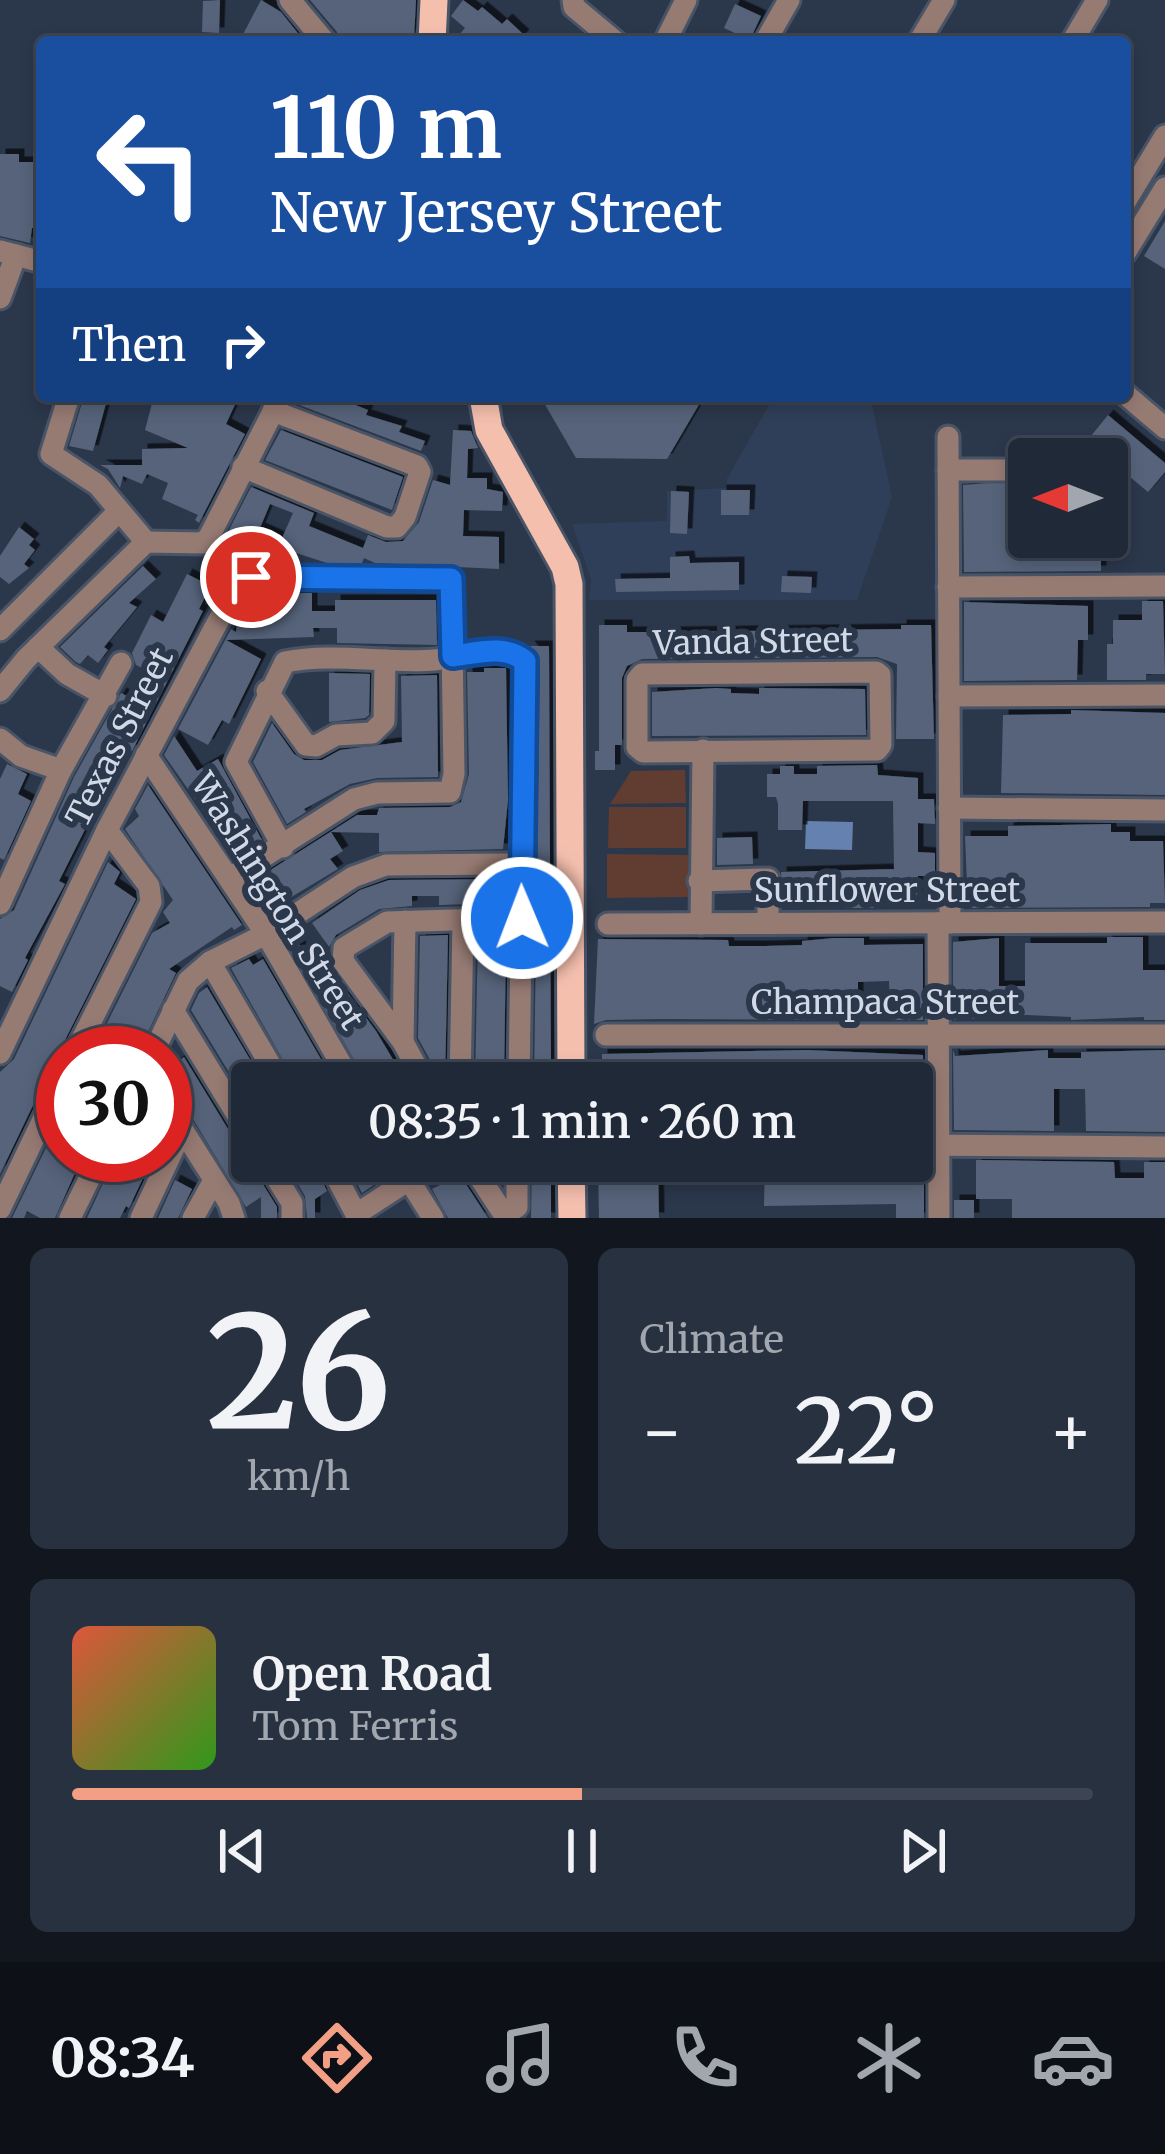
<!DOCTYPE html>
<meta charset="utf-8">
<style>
:root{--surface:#202938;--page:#283140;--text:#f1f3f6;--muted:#a2a6ae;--line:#3d4553;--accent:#f39f85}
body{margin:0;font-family:Merriweather,serif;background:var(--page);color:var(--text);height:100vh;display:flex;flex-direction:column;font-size:45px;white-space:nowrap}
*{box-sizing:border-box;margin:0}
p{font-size:39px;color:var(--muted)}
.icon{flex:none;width:66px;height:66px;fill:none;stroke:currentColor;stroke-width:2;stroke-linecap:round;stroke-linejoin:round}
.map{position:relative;height:1218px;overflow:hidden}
.sheet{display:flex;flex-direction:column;gap:30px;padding:30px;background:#12171f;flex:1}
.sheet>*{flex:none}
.guide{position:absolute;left:36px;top:36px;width:1095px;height:366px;border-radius:12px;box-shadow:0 6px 18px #0003,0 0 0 3px var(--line);background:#1a4fa0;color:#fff;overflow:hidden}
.needle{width:78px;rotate:270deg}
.controls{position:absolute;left:1008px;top:438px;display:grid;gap:24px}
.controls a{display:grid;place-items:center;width:120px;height:120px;border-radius:12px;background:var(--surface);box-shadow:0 6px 18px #0003,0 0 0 3px var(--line);font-size:60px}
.speed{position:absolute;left:36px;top:1026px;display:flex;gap:24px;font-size:60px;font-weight:700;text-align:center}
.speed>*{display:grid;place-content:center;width:156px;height:156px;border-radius:50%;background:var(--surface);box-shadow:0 6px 18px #0003,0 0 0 3px var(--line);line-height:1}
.speed .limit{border:18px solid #d22;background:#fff;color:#111}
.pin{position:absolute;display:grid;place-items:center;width:102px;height:102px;color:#fff;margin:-51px;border:6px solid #fff;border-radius:50%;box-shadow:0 3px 12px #0007}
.me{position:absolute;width:132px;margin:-66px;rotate:359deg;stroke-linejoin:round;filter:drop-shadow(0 0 9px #0008)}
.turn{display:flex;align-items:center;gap:42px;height:252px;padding:0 36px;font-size:54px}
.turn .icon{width:156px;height:156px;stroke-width:2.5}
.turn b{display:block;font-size:84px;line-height:102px}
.then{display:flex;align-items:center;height:114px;padding:0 36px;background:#0003;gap:24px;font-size:45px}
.big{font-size:90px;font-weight:600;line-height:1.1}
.sheet .tile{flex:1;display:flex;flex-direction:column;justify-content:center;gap:18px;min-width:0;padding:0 42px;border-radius:18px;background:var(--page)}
.sheet .dial{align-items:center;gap:0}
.dial b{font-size:156px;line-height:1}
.song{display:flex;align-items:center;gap:36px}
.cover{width:144px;height:144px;border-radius:18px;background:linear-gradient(135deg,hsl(10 70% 55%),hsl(110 70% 35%))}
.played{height:12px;border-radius:6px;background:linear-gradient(90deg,var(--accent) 50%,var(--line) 50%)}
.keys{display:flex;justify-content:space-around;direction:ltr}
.heat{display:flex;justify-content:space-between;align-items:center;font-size:66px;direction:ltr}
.sheet .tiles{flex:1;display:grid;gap:30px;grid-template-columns:1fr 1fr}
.tile:last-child{grid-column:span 2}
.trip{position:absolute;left:231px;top:1062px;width:702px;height:120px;border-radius:12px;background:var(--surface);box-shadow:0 6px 18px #0003,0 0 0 3px var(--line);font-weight:600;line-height:120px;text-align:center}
.menu{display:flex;height:192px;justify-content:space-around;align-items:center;background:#0d1016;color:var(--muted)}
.menu .icon{width:84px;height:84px}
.menu .current{color:var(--accent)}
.menu b{font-size:54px;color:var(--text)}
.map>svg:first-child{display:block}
.built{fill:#303f59}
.green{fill:#613c31}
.water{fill:#6581b0}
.building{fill:#56647a;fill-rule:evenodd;filter:url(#shadow)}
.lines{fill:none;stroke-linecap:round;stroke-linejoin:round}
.minor-casing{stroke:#495467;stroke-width:27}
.major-casing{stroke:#495467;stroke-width:33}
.minor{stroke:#967b73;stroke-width:21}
.major{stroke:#f5bfae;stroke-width:27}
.route-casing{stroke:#114b97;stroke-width:30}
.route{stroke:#1a73e8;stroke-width:21}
.labels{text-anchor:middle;stroke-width:12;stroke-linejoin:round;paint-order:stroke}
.street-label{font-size:33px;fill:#d1d9e6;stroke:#2b374b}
</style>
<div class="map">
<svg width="1165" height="1218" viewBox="0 0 1165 1218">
<defs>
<filter id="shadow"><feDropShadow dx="5.5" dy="-5.5" stdDeviation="0" flood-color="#0009"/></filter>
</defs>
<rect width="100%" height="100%" fill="#2b374b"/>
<path class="built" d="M 774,396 L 870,396 L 892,497 L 857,600 L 589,600 L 591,579 L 572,524 L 667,521 L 667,491 L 727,488 L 727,479 Z"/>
<g class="green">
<path d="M 685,770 L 686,803 L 610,804 L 631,771 Z"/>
<path d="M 609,807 L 686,807 L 686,848 L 608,848 Z"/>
<path d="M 607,854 L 688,855 L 688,897 L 607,898 Z"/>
</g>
<path class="water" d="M 806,821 L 853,822 L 852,850 L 805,849 Z"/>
<g class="building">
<path d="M 220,0 L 219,33 L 202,32 L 203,1 Z"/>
<path d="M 261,0 L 281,12 L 305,42 L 239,42 Z"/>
<path d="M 310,0 L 416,0 L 414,38 L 410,36 L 408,42 L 340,42 L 337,32 Z"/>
<path d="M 463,0 L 478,11 L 482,7 L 502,24 L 507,19 L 524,35 L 517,42 L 453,42 L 465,28 L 451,16 Z"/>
<path d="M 735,4 L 761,16 L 750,40 L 724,28 Z"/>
<path d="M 0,154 L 19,154 L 19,162 L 41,162 L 37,228 L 32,228 L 30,243 L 0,236 Z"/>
<path d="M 1165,221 L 1165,269 L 1144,256 Z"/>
<path d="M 84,396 L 108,396 L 93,451 L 69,446 Z"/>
<path d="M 154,396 L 239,396 L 226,424 L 245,434 L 199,523 L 195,520 L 198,515 L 162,499 L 168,483 L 147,474 L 142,484 L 123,476 L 120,488 L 108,469 L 100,465 L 142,465 L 142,449 L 188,448 L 145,430 Z"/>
<path d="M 296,396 L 356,396 L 353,404 L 368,410 L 366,415 L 402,426 L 399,432 L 425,441 L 421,451 L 294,403 Z"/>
<path d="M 540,396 L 704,396 L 667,459 L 576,458 Z"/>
<path d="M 1108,415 L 1165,463 L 1165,472 L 1148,492 L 1087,441 Z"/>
<path d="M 281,430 L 403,477 L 392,510 L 265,460 Z"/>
<path d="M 453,430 L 471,431 L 478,448 L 468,449 L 467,478 L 487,478 L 487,489 L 503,492 L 502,511 L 464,510 L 463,536 L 499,537 L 499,569 L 375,563 L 364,558 L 362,563 L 327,563 L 293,552 L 289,562 L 272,562 L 239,546 L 243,539 L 228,532 L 251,487 L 314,513 L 309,526 L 363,548 L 368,535 L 386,542 L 403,541 L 419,522 L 433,480 L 450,485 ZM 270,504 L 293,513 L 282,538 L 260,528 Z"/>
<path d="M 1016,481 L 1029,482 L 1029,542 L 1033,542 L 1033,551 L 1088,551 L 1088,542 L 1101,542 L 1101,571 L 964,572 L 963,485 Z"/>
<path d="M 721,490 L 750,490 L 749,515 L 721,515 Z"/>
<path d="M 671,491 L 689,492 L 687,534 L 670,533 Z"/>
<path d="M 19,527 L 34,539 L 29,545 L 35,550 L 24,564 L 29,568 L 9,584 L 0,577 L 0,556 Z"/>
<path d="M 689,556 L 690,563 L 739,562 L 739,590 L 616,592 L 615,579 L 670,578 L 670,557 Z"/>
<path d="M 143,566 L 156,579 L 129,603 L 137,607 L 104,647 L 108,650 L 98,663 L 88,655 L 80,664 L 76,662 L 60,647 Z"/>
<path d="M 187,574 L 211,586 L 199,609 L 203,611 L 132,751 L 109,739 L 97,760 L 115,770 L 59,881 L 65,884 L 25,958 L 28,960 L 12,992 L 0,986 L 0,919 L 14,910 L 74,777 L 121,693 L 131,698 L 146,670 L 136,665 L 132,653 L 151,615 L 163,622 Z"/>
<path d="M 782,576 L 812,577 L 811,593 L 781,592 Z"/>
<path d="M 250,593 L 312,593 L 312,611 L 335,611 L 335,600 L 436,600 L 437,645 L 337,643 L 337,628 L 313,628 L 314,637 L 226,640 L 261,659 L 229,724 L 222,720 L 208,745 L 178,729 L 231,629 L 236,632 L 238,615 Z"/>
<path d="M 1142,601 L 1163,601 L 1165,674 L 1146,674 L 1146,680 L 1107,680 L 1107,644 L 1113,644 L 1113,620 L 1142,620 Z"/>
<path d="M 964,602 L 1088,606 L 1088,640 L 1078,640 L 1077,680 L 964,681 Z"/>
<path d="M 599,625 L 627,625 L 627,632 L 674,632 L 901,629 L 901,625 L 931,625 L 934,739 L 896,739 L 897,664 L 877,657 L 642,659 L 627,666 L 622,678 L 622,745 L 615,745 L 615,770 L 595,770 L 595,751 L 599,751 Z"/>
<path d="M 529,646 L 549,646 L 551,1083 L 534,1083 L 540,661 Z"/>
<path d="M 484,668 L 506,668 L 508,800 L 503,849 L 379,852 L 379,833 L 331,832 L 343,851 L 330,859 L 338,869 L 268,911 L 250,883 L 357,815 L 377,815 L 379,808 L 450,807 L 461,802 L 469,774 L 467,672 L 484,672 Z"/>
<path d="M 329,673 L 370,674 L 369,715 L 365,718 L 329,722 Z"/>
<path d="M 437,675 L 438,777 L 377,778 L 350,784 L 304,809 L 306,812 L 287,824 L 253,762 L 272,723 L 294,754 L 304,760 L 322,760 L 340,750 L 402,742 L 401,676 Z"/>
<path d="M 716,688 L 731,689 L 731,693 L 759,694 L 759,688 L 865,689 L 866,735 L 652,736 L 652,692 Z"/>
<path d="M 1071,710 L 1165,713 L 1165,795 L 1001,793 L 1003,715 L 1071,714 Z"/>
<path d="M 174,736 L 197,771 L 218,759 L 262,840 L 233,858 L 235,856 L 164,755 Z"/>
<path d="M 7,764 L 27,774 L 18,794 L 31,801 L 4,860 L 0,858 L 0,779 Z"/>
<path d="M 877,765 L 878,775 L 918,778 L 918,799 L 934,799 L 935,824 L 918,823 L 918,852 L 935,853 L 935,876 L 918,876 L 917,896 L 888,896 L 888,900 L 875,900 L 875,908 L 845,908 L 845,900 L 821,900 L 821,908 L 793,908 L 793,899 L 783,899 L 781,872 L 894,869 L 893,801 L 803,801 L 802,830 L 778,830 L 778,804 L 776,797 L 767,797 L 767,774 L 780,774 L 780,766 L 794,766 L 794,774 L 817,774 L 817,766 Z"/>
<path d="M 148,785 L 242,925 L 234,930 L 232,927 L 169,969 L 176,973 L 138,1053 L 92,1053 L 152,933 L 170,923 L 163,912 L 173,900 L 125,829 L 139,816 L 135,809 Z"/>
<path d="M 1111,824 L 1111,832 L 1130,832 L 1130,841 L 1163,841 L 1165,903 L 1150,903 L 1150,907 L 968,908 L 965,836 L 1008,836 L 1008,826 Z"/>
<path d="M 752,837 L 753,864 L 717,865 L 717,838 Z"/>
<path d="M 108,862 L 120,872 L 114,884 L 136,899 L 62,1046 L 62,1059 L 49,1072 L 0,1174 L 0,1072 L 14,1059 Z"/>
<path d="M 506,879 L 507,903 L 439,905 L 439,896 L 412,896 L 412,906 L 379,909 L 336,935 L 329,947 L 312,923 L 360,890 L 389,880 Z"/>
<path d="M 478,934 L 489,934 L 489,940 L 506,940 L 504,1083 L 475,1083 Z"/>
<path d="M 448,935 L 445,1083 L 440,1083 L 435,1060 L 430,1060 L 418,1038 L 420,936 Z"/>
<path d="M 1107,937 L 1143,937 L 1143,970 L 1165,970 L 1165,1020 L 1144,1020 L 1144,1017 L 1071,1020 L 1071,1017 L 1027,1015 L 953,1020 L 953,942 L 999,938 L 999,986 L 1025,986 L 1025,943 L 1107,943 Z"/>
<path d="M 295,938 L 314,968 L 328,959 L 331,970 L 376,1031 L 407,1083 L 367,1083 L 288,943 Z"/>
<path d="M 834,938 L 864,938 L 864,945 L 923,944 L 923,1020 L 890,1020 L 889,981 L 858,982 L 858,1020 L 660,1019 L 606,1020 L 594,1024 L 598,939 L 728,940 L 729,946 L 766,946 L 802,945 L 802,941 Z"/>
<path d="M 249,959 L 253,965 L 263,959 L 329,1073 L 314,1083 L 296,1083 L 231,968 Z"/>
<path d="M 207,987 L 264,1083 L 252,1083 L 252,1110 L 191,1010 L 199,993 Z"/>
<path d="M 807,1050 L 923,1055 L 924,1130 L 912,1130 L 912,1083 L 602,1083 L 602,1054 Z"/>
<path d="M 953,1050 L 955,1056 L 1048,1050 L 1048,1058 L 1081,1058 L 1081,1052 L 1165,1050 L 1165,1132 L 1086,1131 L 1085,1089 L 1054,1089 L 1054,1131 L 954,1130 Z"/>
<path d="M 184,1057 L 239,1147 L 252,1154 L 253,1168 L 277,1207 L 277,1218 L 261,1218 L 261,1197 L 246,1207 L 178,1094 L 165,1087 L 165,1071 Z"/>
<path d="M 60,1119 L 63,1121 L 63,1155 L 83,1155 L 55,1218 L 40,1218 L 27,1211 L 24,1218 L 12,1218 Z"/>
<path d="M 116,1155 L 150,1155 L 147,1161 L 150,1163 L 129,1208 L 126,1206 L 120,1218 L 87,1218 Z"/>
<path d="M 976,1160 L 1114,1162 L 1115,1178 L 1144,1178 L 1144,1162 L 1165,1162 L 1165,1218 L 1012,1218 L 1012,1199 L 976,1199 Z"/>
<path d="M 284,1161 L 313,1161 L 327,1191 L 315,1199 L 315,1218 L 307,1218 L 305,1196 Z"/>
<path d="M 345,1161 L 382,1161 L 388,1175 L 362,1193 Z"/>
<path d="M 532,1161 L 551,1161 L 551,1218 L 531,1218 Z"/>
<path d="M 765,1161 L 795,1161 L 794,1165 L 829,1168 L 896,1165 L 896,1172 L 924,1172 L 924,1218 L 896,1218 L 896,1204 L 764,1206 Z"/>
<path d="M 658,1165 L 659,1218 L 599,1218 L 598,1166 Z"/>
<path d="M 460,1175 L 488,1218 L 448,1218 L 432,1189 Z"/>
<path d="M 175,1180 L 192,1189 L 178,1218 L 158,1218 Z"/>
<rect x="954" y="1200" width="20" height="18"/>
</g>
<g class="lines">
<g class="minor-casing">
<g id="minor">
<path d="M 290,0 L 325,42"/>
<path d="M 573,0 L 574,7 L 616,42"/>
<path d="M 665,42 L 686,0"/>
<path d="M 765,42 L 789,0"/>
<path d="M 919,42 L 944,0"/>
<path d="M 1072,42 L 1097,0"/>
<path d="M 1125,202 L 1165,136"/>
<path d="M 0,251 L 42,262"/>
<path d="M 1125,253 L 1165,188"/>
<path d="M 0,298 L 16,255"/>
<path d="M 1125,394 L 1165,428"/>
<path d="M 69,396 L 51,454 L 98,485 L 146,542"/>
<path d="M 948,437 L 950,923"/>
<path d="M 243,467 L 387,527 L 397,527 L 405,517 L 420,472 L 417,466 L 273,411"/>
<path d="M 948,470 L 1007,470"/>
<path d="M 948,587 L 1165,586"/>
<path d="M 0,630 L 118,512"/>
<path d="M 38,647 L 67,674 L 106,696"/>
<path d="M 876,672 L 880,675 L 881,745 L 877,750 L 643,752 L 637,747 L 637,680 L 642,674 Z"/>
<path d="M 0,691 L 26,659 L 146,542 L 203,543 L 209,537 L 281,396"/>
<path d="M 267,691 L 306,745 L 316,746 L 336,735 L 372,733 L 384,721 L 385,660"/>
<path d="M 949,696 L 1165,695"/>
<path d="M 0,739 L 21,756 L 61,770"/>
<path d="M 146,755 L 266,934 L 352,1083"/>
<path d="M 949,808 L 1165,810"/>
<path d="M 283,847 L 236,762 L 285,662 C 333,652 386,664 435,660 C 464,657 500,639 525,661 L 519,1083"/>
<path d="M 699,881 L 768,879 L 768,923"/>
<path d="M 0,904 L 61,770 L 121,663"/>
<path d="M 938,923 L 939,1218"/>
<path d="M 608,924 L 1165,922"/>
<path d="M 701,924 L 703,750"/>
<path d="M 210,962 L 281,1083"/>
<path d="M 173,1010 L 252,1139"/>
<path d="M 606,1035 L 1165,1035"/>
<path d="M 403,1042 L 405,921"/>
<path d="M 0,1053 L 107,830 L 240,580 L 252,577 L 451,579 L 454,774 L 450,792 L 377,793 L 354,799 L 230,878"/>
<path d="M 75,1053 L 151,902 L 149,886 L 107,830"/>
<path d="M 153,1053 L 188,981 L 210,962 L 266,934 L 353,877 L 386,865 L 521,864"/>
<path d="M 425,1083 L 403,1042 L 343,961 L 344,948 L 387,922 L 522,918"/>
<path d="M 460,1083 L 463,923"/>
<path d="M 165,1102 L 229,1203 L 234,1218"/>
<path d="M 912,1145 L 1165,1147"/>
<path d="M 266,1161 L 292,1203 L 292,1218"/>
<path d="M 328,1161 L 358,1218"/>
<path d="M 397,1161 L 433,1218"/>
<path d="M 469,1161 L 501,1210 L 507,1213 L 517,1207 L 517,1161"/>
<path d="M 0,1209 L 63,1078"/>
<path d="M 358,1213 L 438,1161"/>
<path d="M 70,1218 L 101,1155"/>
<path d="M 141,1218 L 182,1131"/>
<path d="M 193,1218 L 213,1182"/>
</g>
</g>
<g class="major-casing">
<g id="major">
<path d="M 432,42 L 434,0"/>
<path d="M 483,396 L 489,430 L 565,567 L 569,584 L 571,1083"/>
<path d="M 571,1161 L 572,1218"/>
</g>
</g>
<use href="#minor" class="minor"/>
<use href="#major" class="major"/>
</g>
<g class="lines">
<g class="route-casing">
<path id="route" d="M 251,577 L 451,579 L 453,656 C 477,653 505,644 525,661 L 522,918"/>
</g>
<use href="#route" class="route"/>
</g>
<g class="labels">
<g class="street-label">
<text transform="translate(753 641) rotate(-1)" y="12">Vanda Street</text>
<text transform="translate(119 737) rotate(-63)" y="12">Texas Street</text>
<text x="887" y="902">Sunflower Street</text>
<text transform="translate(278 901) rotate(58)" y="12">Washington Street</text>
<text x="885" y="1014">Champaca Street</text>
</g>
</g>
</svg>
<div class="controls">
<a><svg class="needle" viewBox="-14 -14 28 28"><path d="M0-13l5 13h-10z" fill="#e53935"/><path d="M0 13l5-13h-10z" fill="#a2a6ae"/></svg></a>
</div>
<div class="speed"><div class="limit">30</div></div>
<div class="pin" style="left:251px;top:577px;background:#d93025"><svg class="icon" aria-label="arrive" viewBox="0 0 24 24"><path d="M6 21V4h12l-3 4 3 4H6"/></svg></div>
<svg class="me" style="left:522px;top:918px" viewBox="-20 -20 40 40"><circle r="17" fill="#1a73e8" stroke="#fff" stroke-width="3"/><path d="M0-11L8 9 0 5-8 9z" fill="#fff"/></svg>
<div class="trip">08:35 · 1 min · 260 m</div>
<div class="guide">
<div class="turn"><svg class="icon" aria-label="left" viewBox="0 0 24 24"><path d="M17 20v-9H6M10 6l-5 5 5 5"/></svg><div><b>110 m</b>New Jersey Street</div></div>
<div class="then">Then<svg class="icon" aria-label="right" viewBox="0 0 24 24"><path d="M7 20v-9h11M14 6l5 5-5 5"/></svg></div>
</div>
</div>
<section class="sheet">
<div class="tiles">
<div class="tile dial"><b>26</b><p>km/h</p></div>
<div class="tile"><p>Climate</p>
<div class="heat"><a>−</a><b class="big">22°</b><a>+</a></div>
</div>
<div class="tile">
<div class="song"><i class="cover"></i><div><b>Open Road</b><p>Tom Ferris</p></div></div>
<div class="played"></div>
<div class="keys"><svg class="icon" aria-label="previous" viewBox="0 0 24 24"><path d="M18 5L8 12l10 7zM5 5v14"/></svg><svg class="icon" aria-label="pause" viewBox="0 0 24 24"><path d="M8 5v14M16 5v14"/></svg><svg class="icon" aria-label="next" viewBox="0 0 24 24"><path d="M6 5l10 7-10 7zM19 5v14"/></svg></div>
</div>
</div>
</section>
<nav class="menu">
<b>08:34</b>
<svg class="icon current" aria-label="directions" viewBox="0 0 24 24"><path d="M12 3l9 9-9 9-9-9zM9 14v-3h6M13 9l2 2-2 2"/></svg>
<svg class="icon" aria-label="music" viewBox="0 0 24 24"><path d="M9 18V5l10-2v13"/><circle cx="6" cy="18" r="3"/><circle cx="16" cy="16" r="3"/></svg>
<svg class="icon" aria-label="phone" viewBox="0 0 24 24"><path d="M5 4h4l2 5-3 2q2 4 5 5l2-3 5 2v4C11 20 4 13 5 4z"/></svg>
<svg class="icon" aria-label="climate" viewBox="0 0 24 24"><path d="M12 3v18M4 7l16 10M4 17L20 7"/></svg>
<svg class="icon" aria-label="car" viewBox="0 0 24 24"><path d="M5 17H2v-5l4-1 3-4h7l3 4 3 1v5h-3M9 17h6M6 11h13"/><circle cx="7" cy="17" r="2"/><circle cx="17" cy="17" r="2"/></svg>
</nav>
